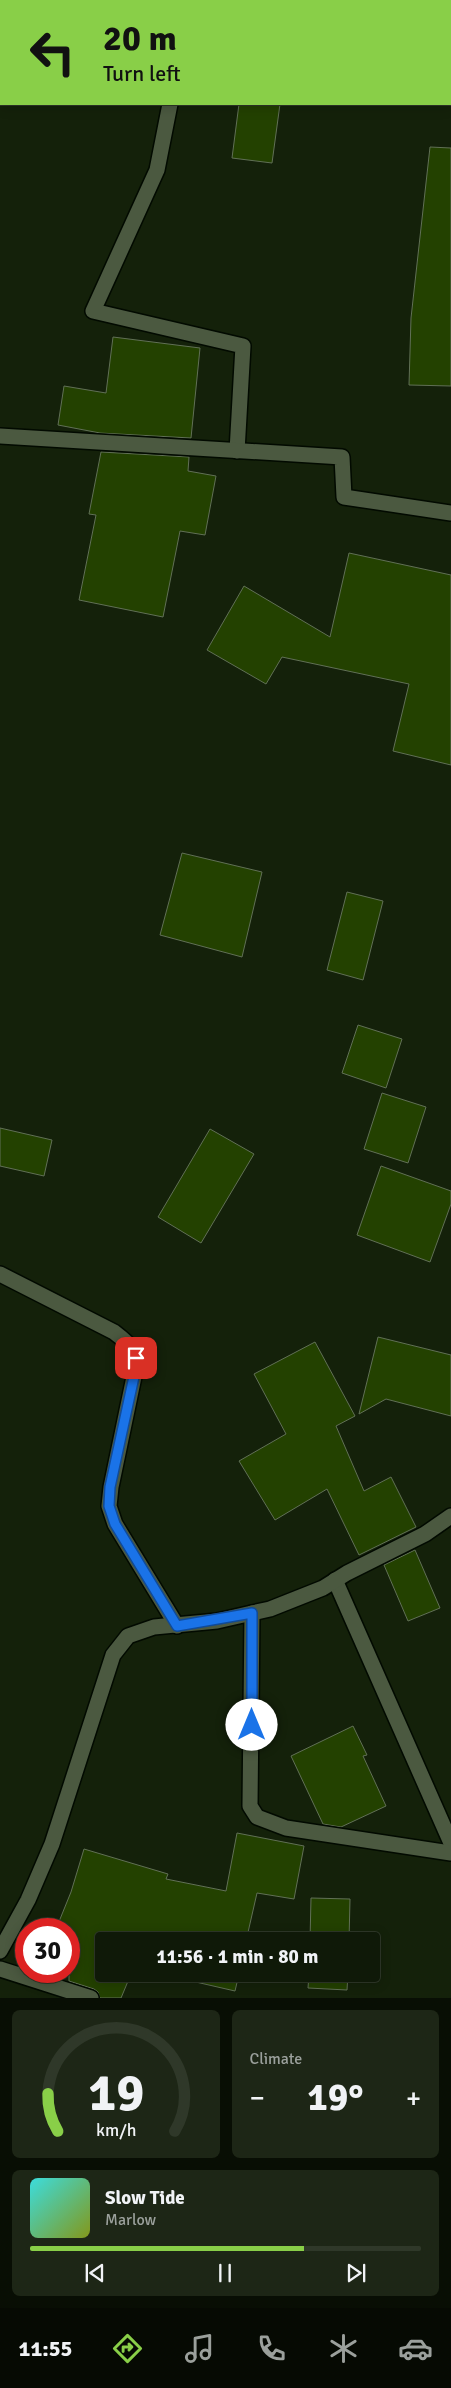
<!DOCTYPE html>
<meta charset="utf-8">
<style>
:root{--surface:#0f1908;--page:#1d2616;--text:#f1f3f6;--muted:#9ba09c;--line:#2f3829;--accent:#89cf48}
body{margin:0;font-family:Signika,sans-serif;background:var(--page);color:var(--text);height:100vh;display:flex;flex-direction:column;font-size:19px;white-space:nowrap}
*{box-sizing:border-box;margin:0}
p{font-size:16px;color:var(--muted)}
.icon{flex:none;width:28px;height:28px;fill:none;stroke:currentColor;stroke-width:2;stroke-linecap:round;stroke-linejoin:round}
.map{position:relative;height:1998px;overflow:hidden}
.details{display:flex;flex-direction:column;gap:12px;padding:12px;background:#080e04;flex:1}
.details>*{flex:none}
.banner{position:absolute;left:0px;top:0px;width:451px;height:105px;box-shadow:0 2px 12px #0003,0 0 0 1px var(--line);background:#89cf48;color:#111;overflow:hidden}
.speed{position:absolute;left:15px;top:1918px;display:flex;gap:10px;font-size:25px;font-weight:700;text-align:center}
.speed>*{display:grid;place-content:center;width:65px;height:65px;border-radius:50%;background:var(--surface);box-shadow:0 2px 12px #0003,0 0 0 1px var(--line);line-height:1}
.speed .limit{border:8px solid #d22;background:#fff;color:#111}
.pin{position:absolute;display:grid;place-items:center;width:42px;height:42px;color:#fff;margin:-21px;border-radius:10px;box-shadow:0 2px 8px #0006}
.me{position:absolute;width:55px;margin:-28px;rotate:0deg;stroke-linejoin:round;filter:drop-shadow(0 0 4px #0008)}
.turn{display:flex;align-items:center;gap:18px;height:105px;padding:0 20px;font-size:22px}
.turn .icon{width:65px;height:65px;stroke-width:2.5}
.turn b{display:block;font-size:35px;line-height:42px}
.big{font-size:38px;font-weight:800;line-height:1.1}
.details .tile{flex:1;display:flex;flex-direction:column;justify-content:center;gap:8px;min-width:0;padding:0 18px;border-radius:8px;background:var(--page)}
.details .dial{align-items:center;gap:0}
.dial svg{height:130px;overflow:visible;fill:none;stroke:var(--line);stroke-width:7;stroke-linecap:round;text-anchor:middle}
.dial text{fill:var(--text);stroke:none}
.song{display:flex;align-items:center;gap:15px}
.cover{width:60px;height:60px;border-radius:8px;background:linear-gradient(135deg,hsl(180 70% 55%),hsl(70 70% 35%))}
.played{height:5px;border-radius:2px;background:linear-gradient(90deg,var(--accent) 70%,var(--line) 70%)}
.keys{display:flex;justify-content:space-around;direction:ltr}
.heat{display:flex;justify-content:space-between;align-items:center;font-size:28px;direction:ltr}
.details .tiles{flex:1;display:grid;gap:12px;grid-template-columns:1fr 1fr}
.tile:last-child{grid-column:span 2}
.trip{position:absolute;left:95px;top:1932px;width:285px;height:50px;border-radius:5px;background:var(--surface);box-shadow:0 2px 12px #0003,0 0 0 1px var(--line);font-weight:800;line-height:50px;text-align:center}
.menu{display:flex;height:80px;justify-content:space-around;align-items:center;background:#060a03;color:var(--muted)}
.menu .icon{width:35px;height:35px}
.menu .current{color:var(--accent)}
.menu b{font-size:22px;color:var(--text)}
.map>svg:first-child{display:block}
.building{fill:#234100;stroke:#617056}
.lines{fill:none;stroke-linecap:round;stroke-linejoin:round}
.street-casing{stroke:#020a00;stroke-width:18}
.street{stroke:#4b5940;stroke-width:15}
.route-casing{stroke:#114b97;stroke-width:12}
.route{stroke:#1a73e8;stroke-width:9}
</style>
<div class="map">
<svg width="451" height="1998" viewBox="0 0 451 1998">
<rect width="100%" height="100%" fill="#14210a"/>
<g class="building">
<path d="M 239,104 L 280,104 L 272,163 L 232,158 Z"/>
<path d="M 430,147 L 451,148 L 451,386 L 409,385 L 411,318 Z"/>
<path d="M 113,337 L 200,348 L 191,438 L 100,433 L 58,425 L 64,386 L 106,393 Z"/>
<path d="M 101,452 L 189,457 L 188,471 L 216,476 L 205,535 L 180,531 L 163,617 L 79,600 L 96,515 L 89,514 Z"/>
<path d="M 349,553 L 451,575 L 451,765 L 393,751 L 409,684 L 282,657 L 266,684 L 207,650 L 244,586 L 330,637 Z"/>
<path d="M 182,853 L 262,872 L 242,957 L 160,935 Z"/>
<path d="M 347,892 L 383,901 L 363,980 L 327,970 Z"/>
<path d="M 358,1025 L 402,1039 L 386,1088 L 342,1073 Z"/>
<path d="M 382,1093 L 426,1107 L 408,1163 L 364,1149 Z"/>
<path d="M 0,1128 L 52,1140 L 44,1176 L 0,1166 Z"/>
<path d="M 210,1129 L 254,1154 L 201,1243 L 158,1217 Z"/>
<path d="M 381,1166 L 451,1191 L 451,1204 L 430,1262 L 357,1235 Z"/>
<path d="M 378,1337 L 451,1355 L 451,1416 L 386,1399 L 359,1414 Z"/>
<path d="M 315,1342 L 355,1416 L 336,1426 L 364,1491 L 391,1477 L 416,1527 L 359,1555 L 327,1489 L 275,1520 L 239,1461 L 286,1434 L 254,1374 Z"/>
<path d="M 415,1550 L 440,1608 L 408,1621 L 384,1565 Z"/>
<path d="M 353,1726 L 367,1755 L 363,1756 L 386,1806 L 341,1827 L 323,1824 L 291,1756 Z"/>
<path d="M 237,1833 L 304,1846 L 294,1899 L 257,1893 L 246,1941 L 104,1941 L 104,1974 L 131,1974 L 121,1998 L 100,1998 L 98,1992 L 94,1989 L 69,1981 L 69,1929 L 56,1929 L 71,1892 L 84,1849 L 168,1874 L 166,1879 L 226,1891 Z"/>
<path d="M 311,1898 L 350,1899 L 349,1941 L 310,1941 Z"/>
<path d="M 161,1974 L 239,1974 L 235,1991 Z"/>
<path d="M 309,1974 L 348,1974 L 347,1990 L 308,1988 Z"/>
</g>
<g class="lines">
<g class="street-casing">
<g id="street">
<path d="M 191,1 L 191,0"/>
<path d="M 170,104 L 157,170 L 93,311 L 243,346 L 237,451"/>
<path d="M 0,436 L 342,457 L 344,497 L 451,513"/>
<path d="M 0,1274 L 114,1332 C 131,1345 137,1350 135,1372 L 111,1487 L 109,1506 L 115,1524 L 177,1626"/>
<path d="M 335,1580 L 451,1843"/>
<path d="M 252,1613 L 250,1806 L 257,1817 L 286,1828 L 451,1853"/>
<path d="M 0,1951 L 28,1900 L 52,1844 L 113,1655 L 128,1636 L 154,1627 L 217,1621 L 252,1613 L 270,1609 L 323,1588 L 347,1573 L 425,1534 L 451,1516"/>
<path d="M 0,1969 L 91,1998"/>
</g>
</g>
<use href="#street" class="street"/>
</g>
<g class="lines">
<g class="route-casing">
<path id="route" d="M 136,1358 L 135,1372 L 110,1487 L 109,1506 L 115,1524 L 177,1626 L 252,1613 L 252,1725"/>
</g>
<use href="#route" class="route"/>
</g>
</svg>
<div class="speed"><div class="limit">30</div></div>
<div class="pin" style="left:136px;top:1358px;background:#d93025"><svg class="icon" aria-label="arrive" viewBox="0 0 24 24"><path d="M6 21V4h12l-3 4 3 4H6"/></svg></div>
<svg class="me" style="left:252px;top:1725px" viewBox="-20 -20 40 40"><circle r="19" fill="#fff"/><path d="M0-13L10 11 0 6-10 11z" fill="#1a73e8"/></svg>
<div class="trip">11:56 · 1 min · 80 m</div>
<div class="banner">
<div class="turn"><svg class="icon" aria-label="left" viewBox="0 0 24 24"><path d="M17 20v-9H6M10 6l-5 5 5 5"/></svg><div><b>20 m</b>Turn left</div></div>
</div>
</div>
<section class="details">
<div class="tiles">
<div class="tile dial"><svg viewBox="0 0 100 80">
<path d="M14 69A42 42 0 1 1 86 69"/>
<path d="M14 69A42 42 0 0 1 8 46" stroke="#89cf48"/>
<text x="50" y="56" font-size="32" font-weight="700">19</text>
<text x="50" y="72" font-size="11">km/h</text>
</svg></div>
<div class="tile"><p>Climate</p>
<div class="heat"><a>−</a><b class="big">19°</b><a>+</a></div>
</div>
<div class="tile">
<div class="song"><i class="cover"></i><div><b>Slow Tide</b><p>Marlow</p></div></div>
<div class="played"></div>
<div class="keys"><svg class="icon" aria-label="previous" viewBox="0 0 24 24"><path d="M18 5L8 12l10 7zM5 5v14"/></svg><svg class="icon" aria-label="pause" viewBox="0 0 24 24"><path d="M8 5v14M16 5v14"/></svg><svg class="icon" aria-label="next" viewBox="0 0 24 24"><path d="M6 5l10 7-10 7zM19 5v14"/></svg></div>
</div>
</div>
</section>
<nav class="menu">
<b>11:55</b>
<svg class="icon current" aria-label="directions" viewBox="0 0 24 24"><path d="M12 3l9 9-9 9-9-9zM9 14v-3h6M13 9l2 2-2 2"/></svg>
<svg class="icon" aria-label="music" viewBox="0 0 24 24"><path d="M9 18V5l10-2v13"/><circle cx="6" cy="18" r="3"/><circle cx="16" cy="16" r="3"/></svg>
<svg class="icon" aria-label="phone" viewBox="0 0 24 24"><path d="M5 4h4l2 5-3 2q2 4 5 5l2-3 5 2v4C11 20 4 13 5 4z"/></svg>
<svg class="icon" aria-label="climate" viewBox="0 0 24 24"><path d="M12 3v18M4 7l16 10M4 17L20 7"/></svg>
<svg class="icon" aria-label="car" viewBox="0 0 24 24"><path d="M5 17H2v-5l4-1 3-4h7l3 4 3 1v5h-3M9 17h6M6 11h13"/><circle cx="7" cy="17" r="2"/><circle cx="17" cy="17" r="2"/></svg>
</nav>
